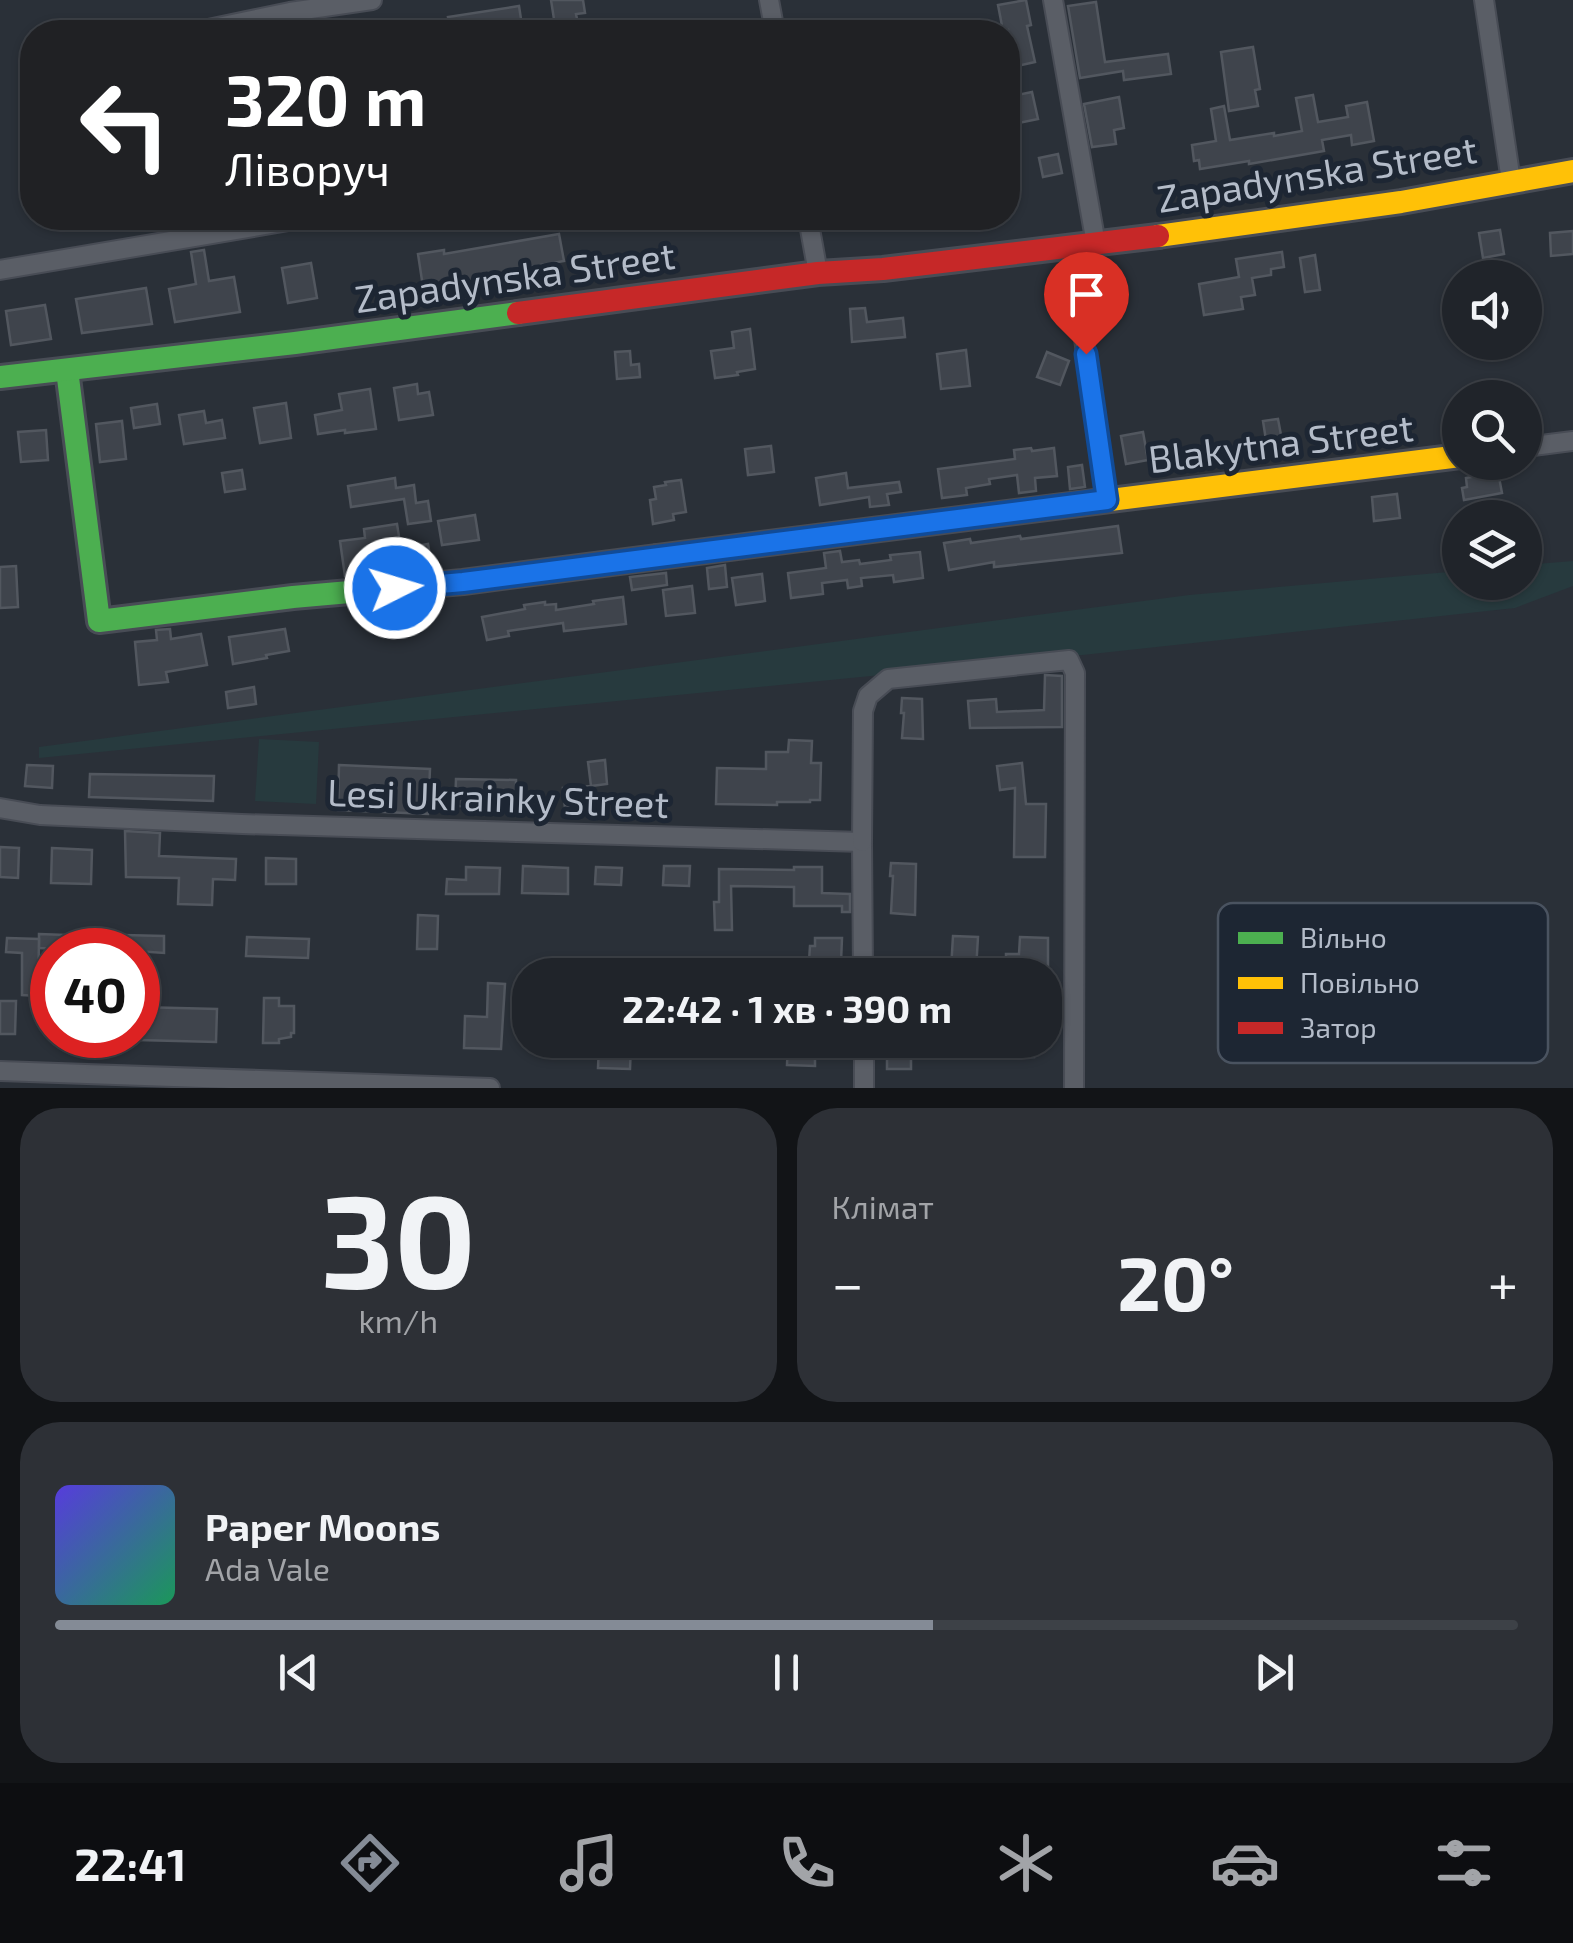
<!DOCTYPE html>
<html lang="uk">
<meta charset="utf-8">
<style>
:root{--surface:#20242a;--page:#2d3036;--text:#f1f3f6;--muted:#a2a4a8;--line:#3d4147;--accent:#848b96}
body{margin:0;font-family:"Exo 2",sans-serif;background:var(--page);color:var(--text);height:100vh;display:flex;flex-direction:column;font-size:38px;white-space:nowrap}
*{box-sizing:border-box;margin:0}
p{font-size:32px;color:var(--muted)}
.icon{flex:none;width:55px;height:55px;fill:none;stroke:currentColor;stroke-width:2;stroke-linecap:round;stroke-linejoin:round}
.map{position:relative;height:1088px;overflow:hidden}
.details{display:flex;flex-direction:column;gap:20px;padding:20px;background:#121417;flex:1}
.details>*{flex:none}
.hud{position:absolute;left:20px;top:20px;width:1000px;height:210px;border-radius:40px;box-shadow:0 2px 8px #0004,0 0 0 2px var(--line);background:#202124;color:#fff;overflow:hidden}
.controls{position:absolute;left:1442px;top:260px;display:grid;gap:20px}
.controls a{display:grid;place-items:center;width:100px;height:100px;border-radius:50%;background:var(--surface);box-shadow:0 2px 8px #0004,0 0 0 2px var(--line);font-size:50px}
.speed{position:absolute;left:30px;top:928px;display:flex;gap:20px;font-size:50px;font-weight:700;text-align:center}
.speed>*{display:grid;place-content:center;width:130px;height:130px;border-radius:50%;background:var(--surface);box-shadow:0 2px 8px #0004,0 0 0 2px var(--line);line-height:1}
.speed .limit{border:15px solid #d22;background:#fff;color:#111}
.pin{position:absolute;display:grid;place-items:center;width:85px;height:85px;color:#fff;margin:-102px -42px;border-radius:50% 50% 50% 0;rotate:-45deg;box-shadow:0 0 10px #0007}
.pin .icon{rotate:45deg}
.me{position:absolute;width:110px;margin:-55px;rotate:85deg;stroke-linejoin:round;filter:drop-shadow(0 0 8px #0008)}
.turn{display:flex;align-items:center;gap:35px;height:210px;padding:0 40px;font-size:45px}
.turn .icon{width:130px;height:130px;stroke-width:2.5}
.turn b{display:block;font-size:70px;line-height:85px}
.big{font-size:75px;font-weight:700;line-height:1.1}
.details .card{flex:1;display:flex;flex-direction:column;justify-content:center;gap:15px;min-width:0;padding:0 35px;border-radius:40px;background:var(--page)}
.details .dial{align-items:center;gap:0}
.dial b{font-size:130px;line-height:1}
.song{display:flex;align-items:center;gap:30px}
.cover{width:120px;height:120px;border-radius:15px;background:linear-gradient(135deg,hsl(250 70% 55%),hsl(150 70% 35%))}
.played{height:10px;border-radius:5px;background:linear-gradient(90deg,var(--accent) 60%,var(--line) 60%)}
.keys{display:flex;justify-content:space-around;direction:ltr}
.heat{display:flex;justify-content:space-between;align-items:center;font-size:55px;direction:ltr}
.details .tiles{flex:1;display:grid;gap:20px;grid-template-columns:1fr 1fr}
.card:last-child{grid-column:span 2}
.trip{position:absolute;left:512px;top:958px;width:550px;height:100px;border-radius:40px;background:var(--surface);box-shadow:0 2px 8px #0004,0 0 0 2px var(--line);font-weight:700;line-height:100px;text-align:center}
.menu{display:flex;height:160px;justify-content:space-around;align-items:center;background:#0d0e11;color:var(--muted)}
.menu .icon{width:70px;height:70px}
.menu .selected{color:var(--accent)}
.menu b{font-size:45px;color:var(--text)}
.map>svg:first-child{display:block}
.green{fill:#273a3e}
.building{fill:#3f444c;stroke:#52575f;stroke-width:2.5}
.lines{fill:none;stroke-linecap:round;stroke-linejoin:round}
.street-casing{stroke:#484c55;stroke-width:22}
.fast-casing{stroke:#484c55;stroke-width:28}
.slow-casing{stroke:#484c55;stroke-width:28}
.jam-casing{stroke:#484c55;stroke-width:28}
.street{stroke:#5a5e66;stroke-width:18}
.fast{stroke:#4caf50;stroke-width:22}
.slow{stroke:#ffc107;stroke-width:22}
.jam{stroke:#c62828;stroke-width:22}
.route-casing{stroke:#114b97;stroke-width:25}
.route{stroke:#1a73e8;stroke-width:18}
.labels{text-anchor:middle;stroke-width:10;stroke-linejoin:round;paint-order:stroke}
.street-label{font-size:38px;fill:#b4bcc9;stroke:#1d2633}
.key{fill:#1d2633;stroke:#4a5360;stroke-width:2.5}
.key-label{font-size:28px;fill:#b4bcc9}
</style>
<div class="map">
<svg width="1573" height="1088" viewBox="0 0 1573 1088">
<rect width="100%" height="100%" fill="#2a3038"/>
<g class="green">
<path d="M 1573,561 L 1573,586 L 1515,608 L 1064,657 L 39,758 L 39,747 L 1189,595 L 1460,571 L 1460,582 L 1525,582 L 1525,565 Z"/>
<path d="M 259,739 L 319,742 L 316,804 L 255,801 Z"/>
</g>
<g class="building">
<path d="M 551,0 L 583,0 L 585,13 L 576,14 L 579,29 L 556,32 Z"/>
<path d="M 1026,0 L 1031,25 L 1027,26 L 1035,62 L 1008,68 L 1008,30 L 1003,31 L 998,5 Z"/>
<path d="M 1096,2 L 1105,62 L 1168,54 L 1171,74 L 1124,80 L 1123,71 L 1080,78 L 1068,6 Z"/>
<path d="M 519,6 L 523,32 L 499,32 L 498,28 L 471,32 L 451,32 L 448,17 Z"/>
<path d="M 1253,47 L 1260,89 L 1255,90 L 1258,106 L 1229,111 L 1221,52 Z"/>
<path d="M 1032,92 L 1038,119 L 1009,125 L 1008,97 Z"/>
<path d="M 1313,95 L 1318,122 L 1348,117 L 1346,106 L 1367,102 L 1374,141 L 1352,145 L 1351,135 L 1322,140 L 1324,151 L 1249,164 L 1249,161 L 1200,169 L 1199,160 L 1194,161 L 1192,145 L 1216,141 L 1211,109 L 1224,106 L 1230,140 L 1274,133 L 1274,136 L 1302,131 L 1296,98 Z"/>
<path d="M 1119,97 L 1124,128 L 1114,130 L 1116,144 L 1092,147 L 1084,104 Z"/>
<path d="M 1058,154 L 1062,173 L 1043,177 L 1039,158 Z"/>
<path d="M 1500,230 L 1504,254 L 1483,258 L 1479,233 Z"/>
<path d="M 1573,231 L 1573,254 L 1551,256 L 1550,233 Z"/>
<path d="M 559,234 L 564,261 L 523,268 L 523,271 L 492,276 L 493,281 L 468,284 L 467,280 L 423,287 L 418,254 L 444,250 L 444,254 Z"/>
<path d="M 204,250 L 209,281 L 234,277 L 240,312 L 175,322 L 169,289 L 196,284 L 191,252 Z"/>
<path d="M 1282,252 L 1284,267 L 1271,269 L 1271,275 L 1252,278 L 1255,295 L 1241,297 L 1243,309 L 1204,315 L 1199,284 L 1239,277 L 1236,259 Z"/>
<path d="M 1315,255 L 1320,290 L 1305,292 L 1300,258 Z"/>
<path d="M 311,263 L 317,298 L 288,303 L 282,268 Z"/>
<path d="M 146,288 L 152,324 L 82,333 L 76,299 Z"/>
<path d="M 45,305 L 51,339 L 11,345 L 6,311 Z"/>
<path d="M 865,308 L 867,322 L 903,318 L 905,337 L 852,342 L 850,309 Z"/>
<path d="M 750,329 L 755,369 L 737,372 L 738,375 L 715,378 L 711,351 L 734,348 L 732,332 Z"/>
<path d="M 966,350 L 970,386 L 941,389 L 937,354 Z"/>
<path d="M 630,351 L 631,365 L 639,364 L 640,377 L 617,379 L 615,352 Z"/>
<path d="M 1047,352 L 1069,361 L 1060,385 L 1037,377 Z"/>
<path d="M 417,384 L 418,394 L 429,392 L 433,415 L 399,420 L 394,388 Z"/>
<path d="M 370,389 L 376,429 L 345,433 L 345,430 L 318,434 L 315,415 L 342,410 L 339,394 Z"/>
<path d="M 286,403 L 291,438 L 260,443 L 254,408 Z"/>
<path d="M 157,404 L 160,424 L 134,428 L 131,408 Z"/>
<path d="M 204,411 L 206,423 L 222,420 L 225,438 L 184,444 L 179,415 Z"/>
<path d="M 1278,419 L 1284,451 L 1268,453 L 1263,421 Z"/>
<path d="M 122,421 L 126,459 L 100,462 L 96,424 Z"/>
<path d="M 46,430 L 48,460 L 21,462 L 18,432 Z"/>
<path d="M 1143,432 L 1148,460 L 1126,464 L 1121,436 Z"/>
<path d="M 771,446 L 774,472 L 748,475 L 745,449 Z"/>
<path d="M 1031,448 L 1032,451 L 1054,448 L 1057,476 L 1035,478 L 1036,491 L 1019,493 L 1017,475 L 989,479 L 990,484 L 966,488 L 967,495 L 942,498 L 938,469 L 1015,459 L 1014,450 Z"/>
<path d="M 1082,465 L 1085,487 L 1070,489 L 1068,467 Z"/>
<path d="M 242,470 L 245,489 L 225,492 L 222,473 Z"/>
<path d="M 1498,472 L 1502,493 L 1464,500 L 1462,488 L 1467,487 L 1466,478 Z"/>
<path d="M 846,473 L 848,488 L 899,482 L 901,492 L 887,494 L 889,505 L 870,507 L 869,497 L 820,505 L 816,478 Z"/>
<path d="M 395,478 L 396,488 L 414,485 L 416,503 L 428,501 L 431,521 L 408,524 L 404,499 L 351,507 L 348,486 Z"/>
<path d="M 681,480 L 686,512 L 673,514 L 674,520 L 653,524 L 650,500 L 656,499 L 654,487 L 666,485 L 665,482 Z"/>
<path d="M 1397,494 L 1400,518 L 1374,521 L 1372,497 Z"/>
<path d="M 475,515 L 479,540 L 442,545 L 438,521 Z"/>
<path d="M 397,524 L 401,549 L 360,556 L 363,574 L 345,576 L 340,541 L 365,538 L 364,529 Z"/>
<path d="M 1118,526 L 1122,553 L 994,567 L 994,562 L 949,570 L 944,543 L 970,539 L 971,543 L 1020,536 L 1021,539 Z"/>
<path d="M 428,544 L 432,567 L 414,570 L 410,547 Z"/>
<path d="M 840,551 L 842,562 L 859,560 L 860,564 L 891,560 L 890,555 L 920,552 L 923,578 L 894,582 L 893,575 L 861,578 L 862,586 L 848,588 L 847,580 L 822,583 L 823,594 L 791,598 L 788,573 L 826,568 L 824,553 Z"/>
<path d="M 725,565 L 727,587 L 709,589 L 707,568 Z"/>
<path d="M 16,566 L 18,607 L 0,608 L 0,567 Z"/>
<path d="M 666,573 L 667,585 L 632,590 L 630,577 Z"/>
<path d="M 762,574 L 765,601 L 736,605 L 732,578 Z"/>
<path d="M 692,586 L 695,613 L 666,616 L 663,590 Z"/>
<path d="M 623,597 L 626,624 L 564,631 L 563,623 L 508,631 L 509,636 L 487,640 L 482,617 L 525,609 L 524,605 L 545,602 L 545,605 L 556,604 L 556,610 L 594,604 L 593,601 Z"/>
<path d="M 170,629 L 171,639 L 201,634 L 207,665 L 166,672 L 168,682 L 139,685 L 135,642 L 157,640 L 156,630 Z"/>
<path d="M 285,629 L 289,651 L 266,655 L 267,658 L 233,664 L 229,637 Z"/>
<path d="M 1045,675 L 1062,676 L 1062,727 L 970,728 L 968,701 L 996,699 L 997,712 L 1044,710 Z"/>
<path d="M 254,687 L 256,704 L 228,708 L 226,692 Z"/>
<path d="M 902,698 L 922,699 L 923,739 L 902,738 L 904,713 L 901,713 Z"/>
<path d="M 789,740 L 812,741 L 811,763 L 821,763 L 820,800 L 810,800 L 810,802 L 777,802 L 777,805 L 716,804 L 717,768 L 766,769 L 766,752 L 788,752 Z"/>
<path d="M 605,760 L 607,784 L 591,786 L 588,762 Z"/>
<path d="M 1022,763 L 1026,804 L 1046,804 L 1045,857 L 1014,857 L 1015,788 L 1000,790 L 997,766 Z"/>
<path d="M 27,765 L 53,766 L 52,788 L 25,786 Z"/>
<path d="M 339,765 L 430,769 L 428,814 L 338,810 Z"/>
<path d="M 90,774 L 214,776 L 213,801 L 89,797 Z"/>
<path d="M 456,779 L 516,780 L 516,807 L 455,806 Z"/>
<path d="M 591,786 L 592,805 L 565,808 L 563,788 Z"/>
<path d="M 125,831 L 160,833 L 159,856 L 236,859 L 235,880 L 213,879 L 212,905 L 178,904 L 179,878 L 126,877 Z"/>
<path d="M 0,847 L 19,848 L 18,878 L 0,877 Z"/>
<path d="M 52,848 L 92,850 L 91,884 L 51,883 Z"/>
<path d="M 266,858 L 296,859 L 296,884 L 266,884 Z"/>
<path d="M 891,863 L 916,864 L 915,915 L 891,913 L 893,876 L 890,876 Z"/>
<path d="M 523,866 L 568,868 L 568,894 L 522,893 Z"/>
<path d="M 664,866 L 690,866 L 689,886 L 663,885 Z"/>
<path d="M 466,867 L 500,868 L 499,894 L 446,894 L 447,879 L 466,880 Z"/>
<path d="M 596,867 L 622,868 L 621,885 L 595,884 Z"/>
<path d="M 794,867 L 822,867 L 822,893 L 850,894 L 850,912 L 842,912 L 842,906 L 794,906 L 794,887 L 731,886 L 732,930 L 715,930 L 714,902 L 719,902 L 719,869 L 794,870 Z"/>
<path d="M 418,915 L 438,916 L 437,949 L 417,949 Z"/>
<path d="M 39,934 L 93,936 L 93,950 L 39,948 Z"/>
<path d="M 123,935 L 164,936 L 164,953 L 122,950 Z"/>
<path d="M 953,936 L 978,937 L 976,970 L 951,969 Z"/>
<path d="M 247,937 L 309,939 L 308,958 L 246,956 Z"/>
<path d="M 1020,937 L 1048,938 L 1048,973 L 1006,973 L 1006,954 L 1019,954 Z"/>
<path d="M 7,938 L 39,939 L 38,996 L 22,995 L 22,953 L 6,952 Z"/>
<path d="M 815,938 L 842,938 L 841,962 L 809,961 L 810,946 L 815,946 Z"/>
<path d="M 488,983 L 505,984 L 501,1049 L 464,1048 L 465,1016 L 487,1017 Z"/>
<path d="M 264,998 L 279,998 L 279,1006 L 294,1006 L 294,1033 L 291,1033 L 291,1037 L 279,1039 L 279,1043 L 263,1043 Z"/>
<path d="M 0,1001 L 16,1001 L 15,1034 L 0,1034 Z"/>
<path d="M 138,1007 L 217,1009 L 216,1042 L 138,1040 Z"/>
<path d="M 660,1040 L 694,1040 L 693,1056 L 659,1055 Z"/>
<path d="M 788,1040 L 815,1040 L 815,1066 L 787,1065 Z"/>
<path d="M 887,1040 L 934,1040 L 934,1055 L 911,1055 L 911,1069 L 887,1069 Z"/>
<path d="M 1010,1040 L 1034,1040 L 1034,1057 L 1011,1057 Z"/>
<path d="M 599,1044 L 631,1045 L 630,1069 L 598,1068 Z"/>
</g>
<g class="lines">
<g class="street-casing">
<g id="street">
<path d="M 769,0 L 775,32"/>
<path d="M 1053,0 L 1096,244"/>
<path d="M 1484,0 L 1511,181"/>
<path d="M 194,32 L 290,12 L 372,0"/>
<path d="M 808,218 L 818,273"/>
<path d="M 1076,247 L 1081,318 L 1107,500"/>
<path d="M 0,270 L 306,218"/>
<path d="M 1525,447 L 1573,441"/>
<path d="M 0,808 L 40,815 L 242,824 L 862,842 L 863,975"/>
<path d="M 862,842 L 863,711 L 868,696 L 888,679 L 1069,660 L 1075,673 L 1074,1088"/>
<path d="M 864,1040 L 864,1088"/>
<path d="M 0,1071 L 490,1088"/>
</g>
</g>
<g class="fast-casing">
<g id="fast">
<path d="M 67,370 L 99,621 L 293,597 L 463,582 L 658,557"/>
<path d="M 0,377 L 295,343 L 518,313"/>
</g>
</g>
<g class="slow-casing">
<g id="slow">
<path d="M 1158,236 L 1401,202 L 1573,171"/>
<path d="M 658,557 L 1460,456"/>
</g>
</g>
<g class="jam-casing">
<path id="jam" d="M 518,313 L 818,273 L 883,269 L 1158,236"/>
</g>
<use href="#street" class="street"/>
<use href="#fast" class="fast"/>
<use href="#slow" class="slow"/>
<use href="#jam" class="jam"/>
</g>
<g class="lines">
<g class="route-casing">
<path id="route" d="M 395,588 L 463,582 L 1107,500 L 1086,354"/>
</g>
<use href="#route" class="route"/>
</g>
<g class="labels">
<g class="street-label">
<text transform="translate(1317 175) rotate(-9)" y="13">Zapadynska Street</text>
<text transform="translate(515 278) rotate(-8)" y="13">Zapadynska Street</text>
<text transform="translate(1281 444) rotate(-7)" y="13">Blakytna Street</text>
<text transform="translate(498 799) rotate(2)" y="13">Lesi Ukrainky Street</text>
</g>
</g>
<rect x="1218" y="903" width="330" height="160" rx="15" class="key"/>
<rect x="1238" y="932" width="45" height="12" fill="#4caf50"/>
<rect x="1238" y="977" width="45" height="12" fill="#ffc107"/>
<rect x="1238" y="1022" width="45" height="12" fill="#c62828"/>
<g class="key-label">
<text x="1300" y="948">Вільно</text>
<text x="1300" y="993">Повільно</text>
<text x="1300" y="1038">Затор</text>
</g>
</svg>
<div class="controls">
<a><svg class="icon" aria-label="sound" viewBox="0 0 24 24"><path d="M4 9h4l5-4v14l-5-4H4zM17 9q2 3 0 6"/></svg></a>
<a><svg class="icon" aria-label="search" viewBox="0 0 24 24"><circle cx="10" cy="10" r="6"/><path d="M15 15l6 6"/></svg></a>
<a><svg class="icon" aria-label="layers" viewBox="0 0 24 24"><path d="M12 4l9 5-9 5-9-5zM3 14l9 5 9-5"/></svg></a>
</div>
<div class="speed"><div class="limit">40</div></div>
<div class="pin" style="left:1086px;top:354px;background:#d93025"><svg class="icon" aria-label="arrive" viewBox="0 0 24 24"><path d="M6 21V4h12l-3 4 3 4H6"/></svg></div>
<svg class="me" style="left:395px;top:588px" viewBox="-20 -20 40 40"><circle r="17" fill="#1a73e8" stroke="#fff" stroke-width="3"/><path d="M0-11L8 9 0 5-8 9z" fill="#fff"/></svg>
<div class="trip">22:42 · 1 хв · 390 m</div>
<div class="hud">
<div class="turn"><svg class="icon" aria-label="left" viewBox="0 0 24 24"><path d="M17 20v-9H6M10 6l-5 5 5 5"/></svg><div><b>320 m</b>Ліворуч</div></div>
</div>
</div>
<section class="details">
<div class="tiles">
<div class="card dial"><b>30</b><p>km/h</p></div>
<div class="card"><p>Клімат</p>
<div class="heat"><a>−</a><b class="big">20°</b><a>+</a></div>
</div>
<div class="card">
<div class="song"><i class="cover"></i><div><b>Paper Moons</b><p>Ada Vale</p></div></div>
<div class="played"></div>
<div class="keys"><svg class="icon" aria-label="previous" viewBox="0 0 24 24"><path d="M18 5L8 12l10 7zM5 5v14"/></svg><svg class="icon" aria-label="pause" viewBox="0 0 24 24"><path d="M8 5v14M16 5v14"/></svg><svg class="icon" aria-label="next" viewBox="0 0 24 24"><path d="M6 5l10 7-10 7zM19 5v14"/></svg></div>
</div>
</div>
</section>
<nav class="menu">
<b>22:41</b>
<svg class="icon selected" aria-label="directions" viewBox="0 0 24 24"><path d="M12 3l9 9-9 9-9-9zM9 14v-3h6M13 9l2 2-2 2"/></svg>
<svg class="icon" aria-label="music" viewBox="0 0 24 24"><path d="M9 18V5l10-2v13"/><circle cx="6" cy="18" r="3"/><circle cx="16" cy="16" r="3"/></svg>
<svg class="icon" aria-label="phone" viewBox="0 0 24 24"><path d="M5 4h4l2 5-3 2q2 4 5 5l2-3 5 2v4C11 20 4 13 5 4z"/></svg>
<svg class="icon" aria-label="climate" viewBox="0 0 24 24"><path d="M12 3v18M4 7l16 10M4 17L20 7"/></svg>
<svg class="icon" aria-label="car" viewBox="0 0 24 24"><path d="M5 17H2v-5l4-1 3-4h7l3 4 3 1v5h-3M9 17h6M6 11h13"/><circle cx="7" cy="17" r="2"/><circle cx="17" cy="17" r="2"/></svg>
<svg class="icon" aria-label="filters" viewBox="0 0 24 24"><path d="M4 7h16M4 17h16"/><circle cx="9" cy="7" r="2"/><circle cx="15" cy="17" r="2"/></svg>
</nav>
